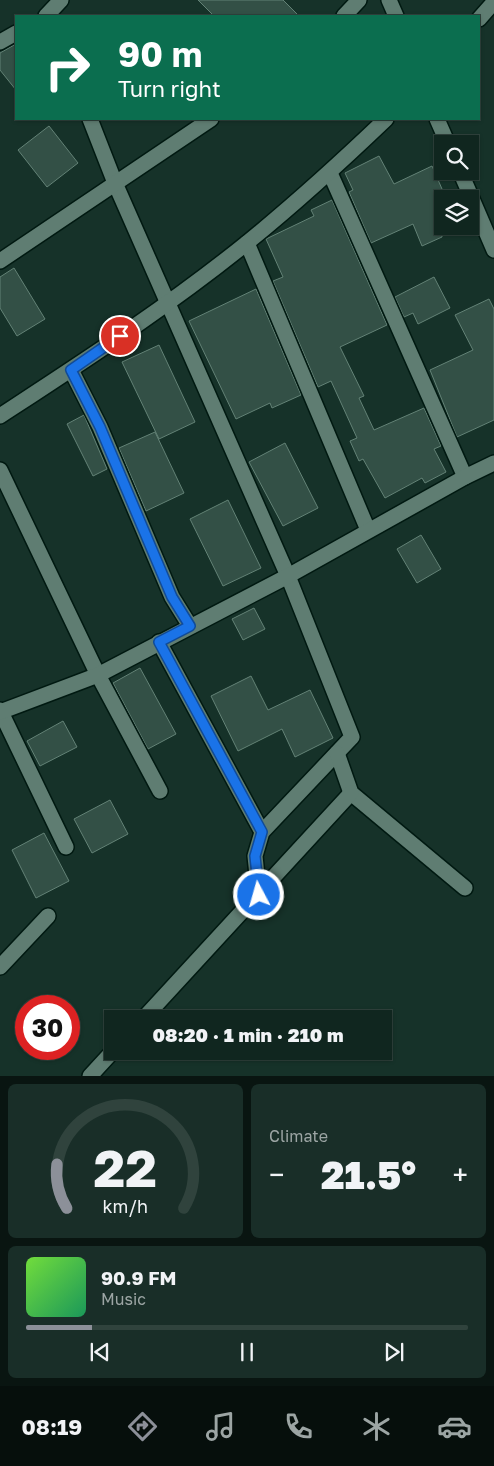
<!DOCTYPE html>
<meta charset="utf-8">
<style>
:root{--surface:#10261f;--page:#192e28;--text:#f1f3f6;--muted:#9ca5a4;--line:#30433d;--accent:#8c9099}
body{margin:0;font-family:"Golos Text",sans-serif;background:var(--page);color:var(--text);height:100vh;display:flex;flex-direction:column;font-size:19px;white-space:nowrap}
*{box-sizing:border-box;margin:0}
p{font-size:16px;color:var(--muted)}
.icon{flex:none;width:28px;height:28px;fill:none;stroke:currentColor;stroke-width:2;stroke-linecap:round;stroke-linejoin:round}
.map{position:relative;height:1076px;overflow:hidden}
.side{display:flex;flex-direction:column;gap:8px;padding:8px;background:#091511;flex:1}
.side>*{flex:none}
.guide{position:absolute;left:15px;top:15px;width:465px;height:105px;border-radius:0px;box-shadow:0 1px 4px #0004,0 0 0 1px var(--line);background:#0b6e4f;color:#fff;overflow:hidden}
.controls{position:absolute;left:434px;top:135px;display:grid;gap:10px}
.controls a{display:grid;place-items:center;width:45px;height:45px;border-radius:0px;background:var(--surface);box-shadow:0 1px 4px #0004,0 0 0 1px var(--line);font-size:25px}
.speed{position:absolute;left:15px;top:995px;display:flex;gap:10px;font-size:25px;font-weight:700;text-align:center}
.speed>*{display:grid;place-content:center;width:65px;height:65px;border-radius:50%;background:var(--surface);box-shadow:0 1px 4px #0004,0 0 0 1px var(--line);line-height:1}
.speed .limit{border:8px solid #d22;background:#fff;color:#111}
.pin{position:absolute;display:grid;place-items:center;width:42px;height:42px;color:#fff;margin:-21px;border:2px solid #fff;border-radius:50%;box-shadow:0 1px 5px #0007}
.me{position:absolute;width:55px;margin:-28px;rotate:354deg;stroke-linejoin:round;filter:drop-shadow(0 0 4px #0008)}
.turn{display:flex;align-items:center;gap:18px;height:105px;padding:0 20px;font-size:22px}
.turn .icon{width:65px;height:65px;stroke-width:2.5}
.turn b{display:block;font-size:35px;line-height:42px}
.big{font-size:38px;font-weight:800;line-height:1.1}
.side .card{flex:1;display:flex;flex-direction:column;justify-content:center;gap:8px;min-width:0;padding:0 18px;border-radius:8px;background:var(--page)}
.side .dial{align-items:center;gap:0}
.dial svg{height:130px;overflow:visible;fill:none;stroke:var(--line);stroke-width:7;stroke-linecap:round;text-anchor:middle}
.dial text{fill:var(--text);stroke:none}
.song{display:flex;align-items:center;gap:15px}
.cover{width:60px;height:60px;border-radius:8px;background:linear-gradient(135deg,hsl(100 70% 55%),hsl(150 70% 35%))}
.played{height:5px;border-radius:2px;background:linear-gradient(90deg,var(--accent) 15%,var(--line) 15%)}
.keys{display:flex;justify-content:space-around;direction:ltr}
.heat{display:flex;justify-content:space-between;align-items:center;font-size:28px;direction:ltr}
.side .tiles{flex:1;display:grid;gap:8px;grid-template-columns:1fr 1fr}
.card:last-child{grid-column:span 2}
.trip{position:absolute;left:104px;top:1010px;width:288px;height:50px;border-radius:0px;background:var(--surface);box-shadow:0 1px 4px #0004,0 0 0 1px var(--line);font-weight:800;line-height:50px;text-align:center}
.dock{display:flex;height:80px;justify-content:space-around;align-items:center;background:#060f0c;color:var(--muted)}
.dock .icon{width:35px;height:35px}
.dock .on{color:var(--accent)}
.dock b{font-size:22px;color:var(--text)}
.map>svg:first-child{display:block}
.building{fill:#335046;stroke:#638276}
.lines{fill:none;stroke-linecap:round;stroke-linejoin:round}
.street-casing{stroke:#001911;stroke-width:18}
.street{stroke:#5f7d72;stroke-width:15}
.route-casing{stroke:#114b97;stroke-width:12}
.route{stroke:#1a73e8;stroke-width:9}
</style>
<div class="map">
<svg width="494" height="1076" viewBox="0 0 494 1076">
<rect width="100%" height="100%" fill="#163229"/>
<g class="building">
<path d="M 198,0 L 283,0 L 299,16 L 214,16 Z"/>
<path d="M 16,44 L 16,90 L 0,70 L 0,53 Z"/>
<path d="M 49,126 L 78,163 L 47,187 L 18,150 Z"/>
<path d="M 379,156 L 394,184 L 432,166 L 442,189 L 442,237 L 422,246 L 413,224 L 371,243 L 349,192 L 353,190 L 345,173 Z"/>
<path d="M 332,200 L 387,325 L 340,347 L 364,396 L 359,398 L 374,430 L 424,408 L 441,446 L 434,449 L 446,472 L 425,483 L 422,478 L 385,498 L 363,459 L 359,461 L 350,441 L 357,438 L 331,381 L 318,387 L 273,281 L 283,277 L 266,239 L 314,216 L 311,210 Z"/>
<path d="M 14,268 L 45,319 L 17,336 L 0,308 L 0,277 Z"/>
<path d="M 434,277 L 450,308 L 418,324 L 413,313 L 404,317 L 395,297 Z"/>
<path d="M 256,289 L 301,395 L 272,408 L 270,403 L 236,419 L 189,321 Z"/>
<path d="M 489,299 L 494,309 L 494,420 L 457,437 L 430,370 L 473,350 L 455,315 Z"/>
<path d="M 159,345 L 195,422 L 159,439 L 122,362 Z"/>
<path d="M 84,415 L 107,469 L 93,476 L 67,424 Z"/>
<path d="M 155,432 L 184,493 L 146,511 L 119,448 Z"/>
<path d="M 285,443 L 318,508 L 283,526 L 249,462 Z"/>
<path d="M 228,500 L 261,568 L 223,586 L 190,519 Z"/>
<path d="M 421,535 L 441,569 L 417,583 L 397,549 Z"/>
<path d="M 254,608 L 265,629 L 243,640 L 232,619 Z"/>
<path d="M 140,668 L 176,734 L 148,749 L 113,683 Z"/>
<path d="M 251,676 L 268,710 L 310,690 L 333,738 L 295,757 L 282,729 L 238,751 L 211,696 Z"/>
<path d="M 63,721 L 77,747 L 40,766 L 27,741 Z"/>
<path d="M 110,800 L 128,834 L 92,853 L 74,819 Z"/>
<path d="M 44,833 L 69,881 L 36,898 L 12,850 Z"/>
</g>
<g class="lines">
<g class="street-casing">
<g id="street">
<path d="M 389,0 L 396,16"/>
<path d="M 46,16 L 61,0"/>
<path d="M 344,16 L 359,0"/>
<path d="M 479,19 L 494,2"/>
<path d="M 0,42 L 16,33"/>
<path d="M 90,119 L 115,183 L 288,576 L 352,737 L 262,832 L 255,856 L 259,895"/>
<path d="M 437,119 L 448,144"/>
<path d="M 460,171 L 494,250"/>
<path d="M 330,173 L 465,477"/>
<path d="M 247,243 L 368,530"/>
<path d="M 0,261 L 211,119"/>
<path d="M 71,370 L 100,427 L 172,597 L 190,626"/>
<path d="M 0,416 C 84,361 169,306 248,242 C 296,203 341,162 386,119"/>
<path d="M 0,470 L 98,675 L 160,791"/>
<path d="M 159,642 L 262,832"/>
<path d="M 0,710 L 66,847"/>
<path d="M 0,712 L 98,675 L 288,576 L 465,477 L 494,463"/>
<path d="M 337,753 L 351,793 L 465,888"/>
<path d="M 0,967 L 48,916"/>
<path d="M 143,1019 L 351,793"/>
<path d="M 90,1076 L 113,1051"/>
</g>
</g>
<use href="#street" class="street"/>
</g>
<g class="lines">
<g class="route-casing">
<path id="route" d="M 120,336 L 71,370 L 100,427 L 172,597 L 190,626 L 159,642 L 262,832 L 255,856 L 259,895"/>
</g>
<use href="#route" class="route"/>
</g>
</svg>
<div class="controls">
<a><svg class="icon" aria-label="search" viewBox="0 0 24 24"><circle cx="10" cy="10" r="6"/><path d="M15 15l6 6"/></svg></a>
<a><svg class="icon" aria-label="layers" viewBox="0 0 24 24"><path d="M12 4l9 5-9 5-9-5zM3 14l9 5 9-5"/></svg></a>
</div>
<div class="speed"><div class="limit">30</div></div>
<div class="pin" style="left:120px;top:336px;background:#d93025"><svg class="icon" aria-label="arrive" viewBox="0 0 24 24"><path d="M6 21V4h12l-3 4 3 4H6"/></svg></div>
<svg class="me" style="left:259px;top:895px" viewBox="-20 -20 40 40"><circle r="17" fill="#1a73e8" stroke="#fff" stroke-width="3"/><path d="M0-11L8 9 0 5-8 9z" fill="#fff"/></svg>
<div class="trip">08:20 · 1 min · 210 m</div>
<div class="guide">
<div class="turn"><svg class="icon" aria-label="right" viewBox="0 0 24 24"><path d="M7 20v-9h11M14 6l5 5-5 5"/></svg><div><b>90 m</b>Turn right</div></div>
</div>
</div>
<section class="side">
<div class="tiles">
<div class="card dial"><svg viewBox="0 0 100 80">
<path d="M14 69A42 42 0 1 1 86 69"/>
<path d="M14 69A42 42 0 0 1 8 42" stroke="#8c9099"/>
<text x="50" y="56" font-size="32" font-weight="700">22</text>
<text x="50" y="72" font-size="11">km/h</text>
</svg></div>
<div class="card"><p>Climate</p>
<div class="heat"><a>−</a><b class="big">21.5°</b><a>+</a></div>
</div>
<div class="card">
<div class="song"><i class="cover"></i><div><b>90.9 FM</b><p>Music</p></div></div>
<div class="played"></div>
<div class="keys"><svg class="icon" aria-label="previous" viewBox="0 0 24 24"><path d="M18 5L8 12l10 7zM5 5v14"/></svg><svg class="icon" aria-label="pause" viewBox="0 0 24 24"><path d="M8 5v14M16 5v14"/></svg><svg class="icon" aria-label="next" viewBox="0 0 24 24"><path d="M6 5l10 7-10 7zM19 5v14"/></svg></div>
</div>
</div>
</section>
<nav class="dock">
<b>08:19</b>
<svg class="icon on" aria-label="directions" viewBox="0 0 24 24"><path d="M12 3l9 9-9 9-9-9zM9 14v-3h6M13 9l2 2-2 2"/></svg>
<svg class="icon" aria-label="music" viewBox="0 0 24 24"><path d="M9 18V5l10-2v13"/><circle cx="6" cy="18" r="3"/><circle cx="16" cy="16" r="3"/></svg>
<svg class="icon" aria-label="phone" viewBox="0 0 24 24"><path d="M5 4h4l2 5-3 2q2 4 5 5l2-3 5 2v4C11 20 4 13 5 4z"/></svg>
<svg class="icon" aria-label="climate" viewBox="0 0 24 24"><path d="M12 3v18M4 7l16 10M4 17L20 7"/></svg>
<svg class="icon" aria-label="car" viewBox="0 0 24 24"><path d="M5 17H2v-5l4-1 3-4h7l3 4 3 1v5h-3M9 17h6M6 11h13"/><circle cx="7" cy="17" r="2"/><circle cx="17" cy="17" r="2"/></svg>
</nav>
